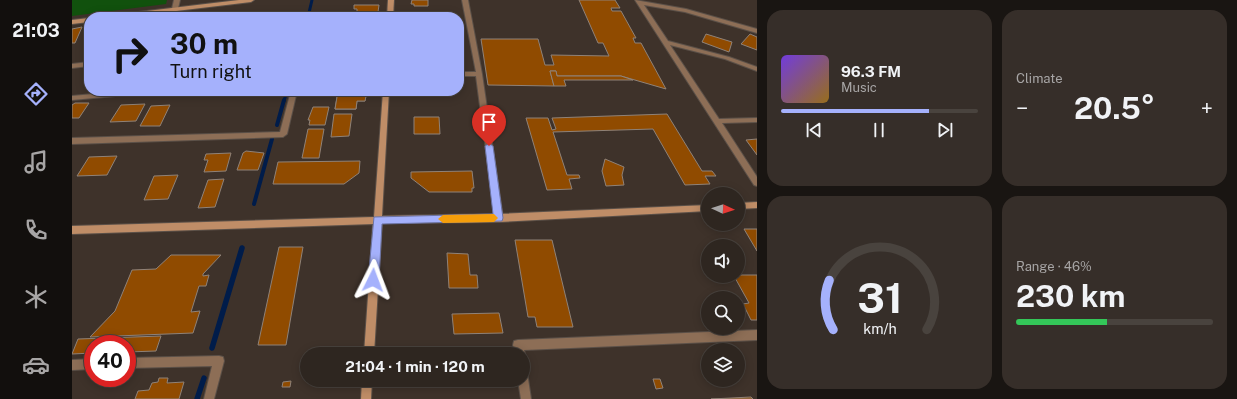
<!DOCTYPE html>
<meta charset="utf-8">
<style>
:root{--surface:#2e2620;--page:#362e29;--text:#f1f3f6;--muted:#a7a5a5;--line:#49433e;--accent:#a5b1fc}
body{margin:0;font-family:"Public Sans",sans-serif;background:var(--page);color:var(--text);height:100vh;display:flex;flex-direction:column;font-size:15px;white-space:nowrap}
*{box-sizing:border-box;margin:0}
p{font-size:13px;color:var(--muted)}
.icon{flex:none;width:22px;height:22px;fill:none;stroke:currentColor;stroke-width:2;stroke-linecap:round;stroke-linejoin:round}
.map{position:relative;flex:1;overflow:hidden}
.sheet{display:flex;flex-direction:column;gap:10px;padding:10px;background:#191512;width:480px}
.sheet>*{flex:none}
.top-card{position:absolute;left:12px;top:12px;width:380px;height:84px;border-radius:16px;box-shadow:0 2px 10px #0003,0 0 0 1px var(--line);background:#a5b1fc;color:#111;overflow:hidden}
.needle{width:26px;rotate:93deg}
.buttons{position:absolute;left:629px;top:187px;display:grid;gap:8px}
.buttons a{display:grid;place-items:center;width:44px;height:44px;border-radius:50%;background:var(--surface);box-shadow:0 2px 10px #0003,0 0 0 1px var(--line);font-size:20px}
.speed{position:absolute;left:12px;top:335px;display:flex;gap:8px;font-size:20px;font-weight:700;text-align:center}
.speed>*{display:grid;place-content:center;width:52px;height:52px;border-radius:50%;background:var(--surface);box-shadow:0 2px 10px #0003,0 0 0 1px var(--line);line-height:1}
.speed .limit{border:6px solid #d22;background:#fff;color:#111}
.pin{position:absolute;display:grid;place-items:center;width:34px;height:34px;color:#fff;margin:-41px -17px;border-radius:50% 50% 50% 0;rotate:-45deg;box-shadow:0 0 4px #0007}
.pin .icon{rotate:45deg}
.me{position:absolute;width:44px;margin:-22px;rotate:3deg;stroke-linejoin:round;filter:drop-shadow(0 0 3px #0008)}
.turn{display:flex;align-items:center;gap:14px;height:84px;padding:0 20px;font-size:18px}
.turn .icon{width:52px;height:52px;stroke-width:2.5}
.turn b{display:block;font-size:28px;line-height:34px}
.big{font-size:30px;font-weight:700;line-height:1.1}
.sheet .card{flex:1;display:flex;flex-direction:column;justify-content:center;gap:6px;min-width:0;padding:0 14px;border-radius:16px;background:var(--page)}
.sheet .dial{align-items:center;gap:0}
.dial svg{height:104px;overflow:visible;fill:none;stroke:var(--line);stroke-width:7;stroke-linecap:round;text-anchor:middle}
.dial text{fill:var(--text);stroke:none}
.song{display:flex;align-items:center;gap:12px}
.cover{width:48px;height:48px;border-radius:6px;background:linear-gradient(135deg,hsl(260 70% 55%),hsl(40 70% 35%))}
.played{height:4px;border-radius:2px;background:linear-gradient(90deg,var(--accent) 75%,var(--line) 75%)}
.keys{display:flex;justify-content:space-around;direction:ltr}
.heat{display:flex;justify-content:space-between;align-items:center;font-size:22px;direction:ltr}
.charge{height:6px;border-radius:3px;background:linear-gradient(90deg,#34c759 46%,var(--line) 0)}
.sheet .tiles{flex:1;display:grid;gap:10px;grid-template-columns:repeat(2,1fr)}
.trip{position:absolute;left:228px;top:347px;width:230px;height:40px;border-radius:20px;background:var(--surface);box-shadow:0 2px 10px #0003,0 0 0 1px var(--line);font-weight:700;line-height:40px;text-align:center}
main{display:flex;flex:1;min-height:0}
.menu{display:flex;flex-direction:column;width:72px;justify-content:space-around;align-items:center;background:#120f0d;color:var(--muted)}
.menu .icon{width:28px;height:28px}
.menu .active{color:var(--accent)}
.menu b{font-size:18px;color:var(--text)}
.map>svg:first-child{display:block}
.green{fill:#11510d}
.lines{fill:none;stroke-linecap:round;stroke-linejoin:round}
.stream-far2{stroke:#001c4a;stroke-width:3}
.stream-far1{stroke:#001c4a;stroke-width:4}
.stream{stroke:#001c4a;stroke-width:5.5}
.building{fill:#904b00;stroke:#8f8278}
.street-casing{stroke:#5b5048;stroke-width:2}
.secondary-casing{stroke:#5b5048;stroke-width:2}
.street{fill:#8d6e56;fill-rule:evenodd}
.secondary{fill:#bf8d67;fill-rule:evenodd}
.route{fill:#a5b1fc;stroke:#6b73a4}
.slow{fill:#f59e0b}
</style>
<main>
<nav class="menu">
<b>21:03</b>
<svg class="icon active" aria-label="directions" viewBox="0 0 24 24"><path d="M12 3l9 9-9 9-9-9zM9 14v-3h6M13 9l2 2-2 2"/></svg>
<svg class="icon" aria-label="music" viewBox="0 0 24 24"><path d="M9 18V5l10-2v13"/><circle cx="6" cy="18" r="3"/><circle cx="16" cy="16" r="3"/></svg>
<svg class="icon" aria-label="phone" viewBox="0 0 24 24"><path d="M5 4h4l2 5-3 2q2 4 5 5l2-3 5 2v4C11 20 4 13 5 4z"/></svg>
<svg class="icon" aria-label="climate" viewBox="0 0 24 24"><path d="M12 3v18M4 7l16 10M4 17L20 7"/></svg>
<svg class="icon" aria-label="car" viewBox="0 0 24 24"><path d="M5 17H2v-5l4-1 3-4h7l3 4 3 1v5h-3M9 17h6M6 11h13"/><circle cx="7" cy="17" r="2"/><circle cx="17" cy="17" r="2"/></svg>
</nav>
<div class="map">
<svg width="685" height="399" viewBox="0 0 685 399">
<rect width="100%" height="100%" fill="#3e322a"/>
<path class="green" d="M 0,0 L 95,0 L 94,4 L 0,16 Z"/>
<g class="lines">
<g class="stream-far2">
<path d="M 236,17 L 240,0"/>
<path d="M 212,101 L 215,91"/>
</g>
<g class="stream-far1">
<path d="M 205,125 L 212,100"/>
<path d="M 182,204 L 200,139"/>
</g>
<g class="stream">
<path d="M 140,348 L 170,248"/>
<path d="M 125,399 L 132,378"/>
</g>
</g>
<g class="building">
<path d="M 340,0 L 356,0 L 356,6 L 342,6 L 342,4 L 339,4 Z"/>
<path d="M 507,0 L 543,0 L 548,8 L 539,8 L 540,11 L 549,11 L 564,38 L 561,38 L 563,43 L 569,43 L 594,89 L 549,76 L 485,76 L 484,71 L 478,71 L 482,86 L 416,85 L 409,39 L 466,39 L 473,65 L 482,65 L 479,55 L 537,56 L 531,43 L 526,43 Z"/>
<path d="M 282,5 L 307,5 L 306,12 L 285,12 L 285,9 L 282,9 Z"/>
<path d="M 10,27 L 3,43 L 0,43 L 0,29 Z"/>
<path d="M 634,34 L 660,42 L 657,52 L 630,42 Z"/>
<path d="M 678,34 L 685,37 L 685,50 L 669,44 Z"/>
<path d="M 478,71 L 484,71 L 485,76 L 549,76 L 561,80 L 492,80 L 494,86 L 482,86 Z"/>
<path d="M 266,91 L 295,91 L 293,101 L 285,101 L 284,109 L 263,109 Z"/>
<path d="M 266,91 L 295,91 L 293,101 L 285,101 L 284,109 L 263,109 Z"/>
<path d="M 3,103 L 17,103 L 7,118 L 0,118 L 0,105 Z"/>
<path d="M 73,104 L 64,121 L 38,122 L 49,105 Z"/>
<path d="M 98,105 L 88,126 L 68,126 L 79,106 Z"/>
<path d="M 241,107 L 257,107 L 253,125 L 237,125 L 238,120 L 236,120 Z"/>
<path d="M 262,114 L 280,114 L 277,136 L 259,137 Z"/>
<path d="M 595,114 L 630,171 L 640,171 L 644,176 L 633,176 L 638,184 L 613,185 L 581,129 L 481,132 L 495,175 L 507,175 L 508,178 L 497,179 L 500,189 L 475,190 L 454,118 L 476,118 L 480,130 L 484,129 L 480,118 Z"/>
<path d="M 342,117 L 367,117 L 368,134 L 342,134 Z"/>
<path d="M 236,129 L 252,129 L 247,158 L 230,158 Z"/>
<path d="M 685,139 L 685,155 L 674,140 Z"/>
<path d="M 174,151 L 192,153 L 186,170 L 165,170 L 171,153 Z"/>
<path d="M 159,153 L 154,171 L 132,172 L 136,160 L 132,160 L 134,154 Z"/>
<path d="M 45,156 L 35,175 L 5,176 L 17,157 Z"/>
<path d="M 533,159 L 552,167 L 550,175 L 552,185 L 534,186 L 530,171 Z"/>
<path d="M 288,161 L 287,173 L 272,184 L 201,184 L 206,162 Z"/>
<path d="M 400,171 L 402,188 L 400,188 L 400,192 L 357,192 L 339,178 L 339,172 Z"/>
<path d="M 106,175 L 96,199 L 72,200 L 82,176 Z"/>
<path d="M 152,179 L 143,207 L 126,208 L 136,180 Z"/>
<path d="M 672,229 L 685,229 L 685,251 Z"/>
<path d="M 443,240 L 480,240 L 501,327 L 465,327 L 463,317 L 456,317 Z"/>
<path d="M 207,247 L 231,247 L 214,345 L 186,345 Z"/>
<path d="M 375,253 L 396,254 L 398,275 L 405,275 L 406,288 L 377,288 Z"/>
<path d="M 99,255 L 149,255 L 131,274 L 131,276 L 137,275 L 134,286 L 127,286 L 119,312 L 128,311 L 121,333 L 18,337 L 43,311 L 60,270 L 84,269 Z"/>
<path d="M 666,275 L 685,275 L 685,320 L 679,320 L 671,304 L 677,303 L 662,276 Z"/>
<path d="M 427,313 L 431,333 L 382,334 L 380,314 Z"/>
<path d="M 89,336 L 84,351 L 55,352 L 55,344 L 21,344 L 21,353 L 0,354 L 6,339 Z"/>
<path d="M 87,378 L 96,378 L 95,383 L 112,382 L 107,399 L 63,399 L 66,391 L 77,390 L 80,383 L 86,382 Z"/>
<path d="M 581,379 L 588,379 L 591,388 L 584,389 Z"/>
<path d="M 219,381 L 218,387 L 210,387 L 211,382 Z"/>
<path d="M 679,397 L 681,399 L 639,399 Z"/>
</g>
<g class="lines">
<g class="street-casing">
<g id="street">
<path d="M 102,0 L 108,0 L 104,17 L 98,17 Z"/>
<path d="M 390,0 L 396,0 L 410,74 L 431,218 L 430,220 L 427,222 L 424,220 L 423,218 L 404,76 L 387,76 L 387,72 L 404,72 Z"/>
<path d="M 563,0 L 614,9 L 685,29 L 685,33 L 613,12 L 572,5 L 596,41 L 657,57 L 685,67 L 685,71 L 653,59 L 598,45 L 647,119 L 685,118 L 685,122 L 650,123 L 685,177 L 685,186 L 682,185 Z"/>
<path d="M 17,62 L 17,66 L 0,68 L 0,64 Z"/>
<path d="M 53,91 L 79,91 L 76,93 L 0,100 L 0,96 Z"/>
<path d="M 219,91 L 225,91 L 215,134 L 211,137 L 0,144 L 0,138 L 208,132 Z"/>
<path d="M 685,330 L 685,340 L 452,350 L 453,354 L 451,358 L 451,354 L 443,354 L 441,345 L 442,341 L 446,340 Z"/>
<path d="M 147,356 L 151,357 L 152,361 L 142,399 L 132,399 L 140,366 L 55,368 L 55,358 Z"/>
<path d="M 21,359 L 21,369 L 0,370 L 0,360 Z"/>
<path d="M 451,371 L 455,372 L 459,399 L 449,399 L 446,380 L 451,380 Z"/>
</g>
</g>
<g class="secondary-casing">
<g id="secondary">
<path d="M 167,0 L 182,0 L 179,2 L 54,17 L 38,17 L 41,15 Z"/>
<path d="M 316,0 L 322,0 L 321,17 L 315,17 Z"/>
<path d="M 17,18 L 17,22 L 0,24 L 0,20 Z"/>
<path d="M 311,91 L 317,91 L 310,216 L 427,214 L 636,205 L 636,211 L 427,222 L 310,223 L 302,354 L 292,354 L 301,224 L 0,234 L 0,226 L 302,217 Z"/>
<path d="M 685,202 L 685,208 L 666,209 L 666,203 Z"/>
<path d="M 290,380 L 300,380 L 299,399 L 289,399 Z"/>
</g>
</g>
<use href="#street" class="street"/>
<use href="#secondary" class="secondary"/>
</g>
<path class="route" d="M 417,143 L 421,146 L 431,218 L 430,221 L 310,224 L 307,280 L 305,283 L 301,285 L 298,283 L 296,280 L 302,217 L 421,214 L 413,146 Z"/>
<path class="slow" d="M 422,214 L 426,218 L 422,222 L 371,223 L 366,219 L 371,215 Z"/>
</svg>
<div class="buttons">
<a><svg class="needle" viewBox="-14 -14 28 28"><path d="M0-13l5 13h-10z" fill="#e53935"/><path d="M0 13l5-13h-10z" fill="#a7a5a5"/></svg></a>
<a><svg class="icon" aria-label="sound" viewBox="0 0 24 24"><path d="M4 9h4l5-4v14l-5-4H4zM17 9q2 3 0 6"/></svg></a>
<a><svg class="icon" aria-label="search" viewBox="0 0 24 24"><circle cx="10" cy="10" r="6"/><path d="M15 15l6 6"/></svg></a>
<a><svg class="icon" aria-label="layers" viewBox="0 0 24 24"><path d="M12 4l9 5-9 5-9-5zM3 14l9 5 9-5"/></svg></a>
</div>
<div class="speed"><div class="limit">40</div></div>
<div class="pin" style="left:417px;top:146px;background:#d93025"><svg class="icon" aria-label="arrive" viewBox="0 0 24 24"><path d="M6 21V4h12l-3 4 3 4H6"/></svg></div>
<svg class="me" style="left:301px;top:280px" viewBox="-20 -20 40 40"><path d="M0-17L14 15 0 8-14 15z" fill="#a5b1fc" stroke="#fff" stroke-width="4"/></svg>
<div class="trip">21:04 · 1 min · 120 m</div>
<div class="top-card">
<div class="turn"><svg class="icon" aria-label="right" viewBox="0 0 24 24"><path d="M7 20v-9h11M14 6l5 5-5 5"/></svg><div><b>30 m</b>Turn right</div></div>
</div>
</div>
<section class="sheet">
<div class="tiles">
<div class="card">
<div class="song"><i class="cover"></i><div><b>96.3 FM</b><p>Music</p></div></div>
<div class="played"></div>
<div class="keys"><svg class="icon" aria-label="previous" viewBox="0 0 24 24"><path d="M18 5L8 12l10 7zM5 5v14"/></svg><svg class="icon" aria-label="pause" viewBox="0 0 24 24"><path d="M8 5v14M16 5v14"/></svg><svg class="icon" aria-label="next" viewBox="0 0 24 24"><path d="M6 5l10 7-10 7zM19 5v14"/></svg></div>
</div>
<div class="card"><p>Climate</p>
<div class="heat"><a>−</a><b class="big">20.5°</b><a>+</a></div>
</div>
<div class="card dial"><svg viewBox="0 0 100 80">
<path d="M14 69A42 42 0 1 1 86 69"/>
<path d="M14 69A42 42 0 0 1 11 31" stroke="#a5b1fc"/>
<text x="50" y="56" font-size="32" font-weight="700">31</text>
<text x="50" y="72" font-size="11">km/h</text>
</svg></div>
<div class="card"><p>Range · 46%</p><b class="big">230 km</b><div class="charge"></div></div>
</div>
</section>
</main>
